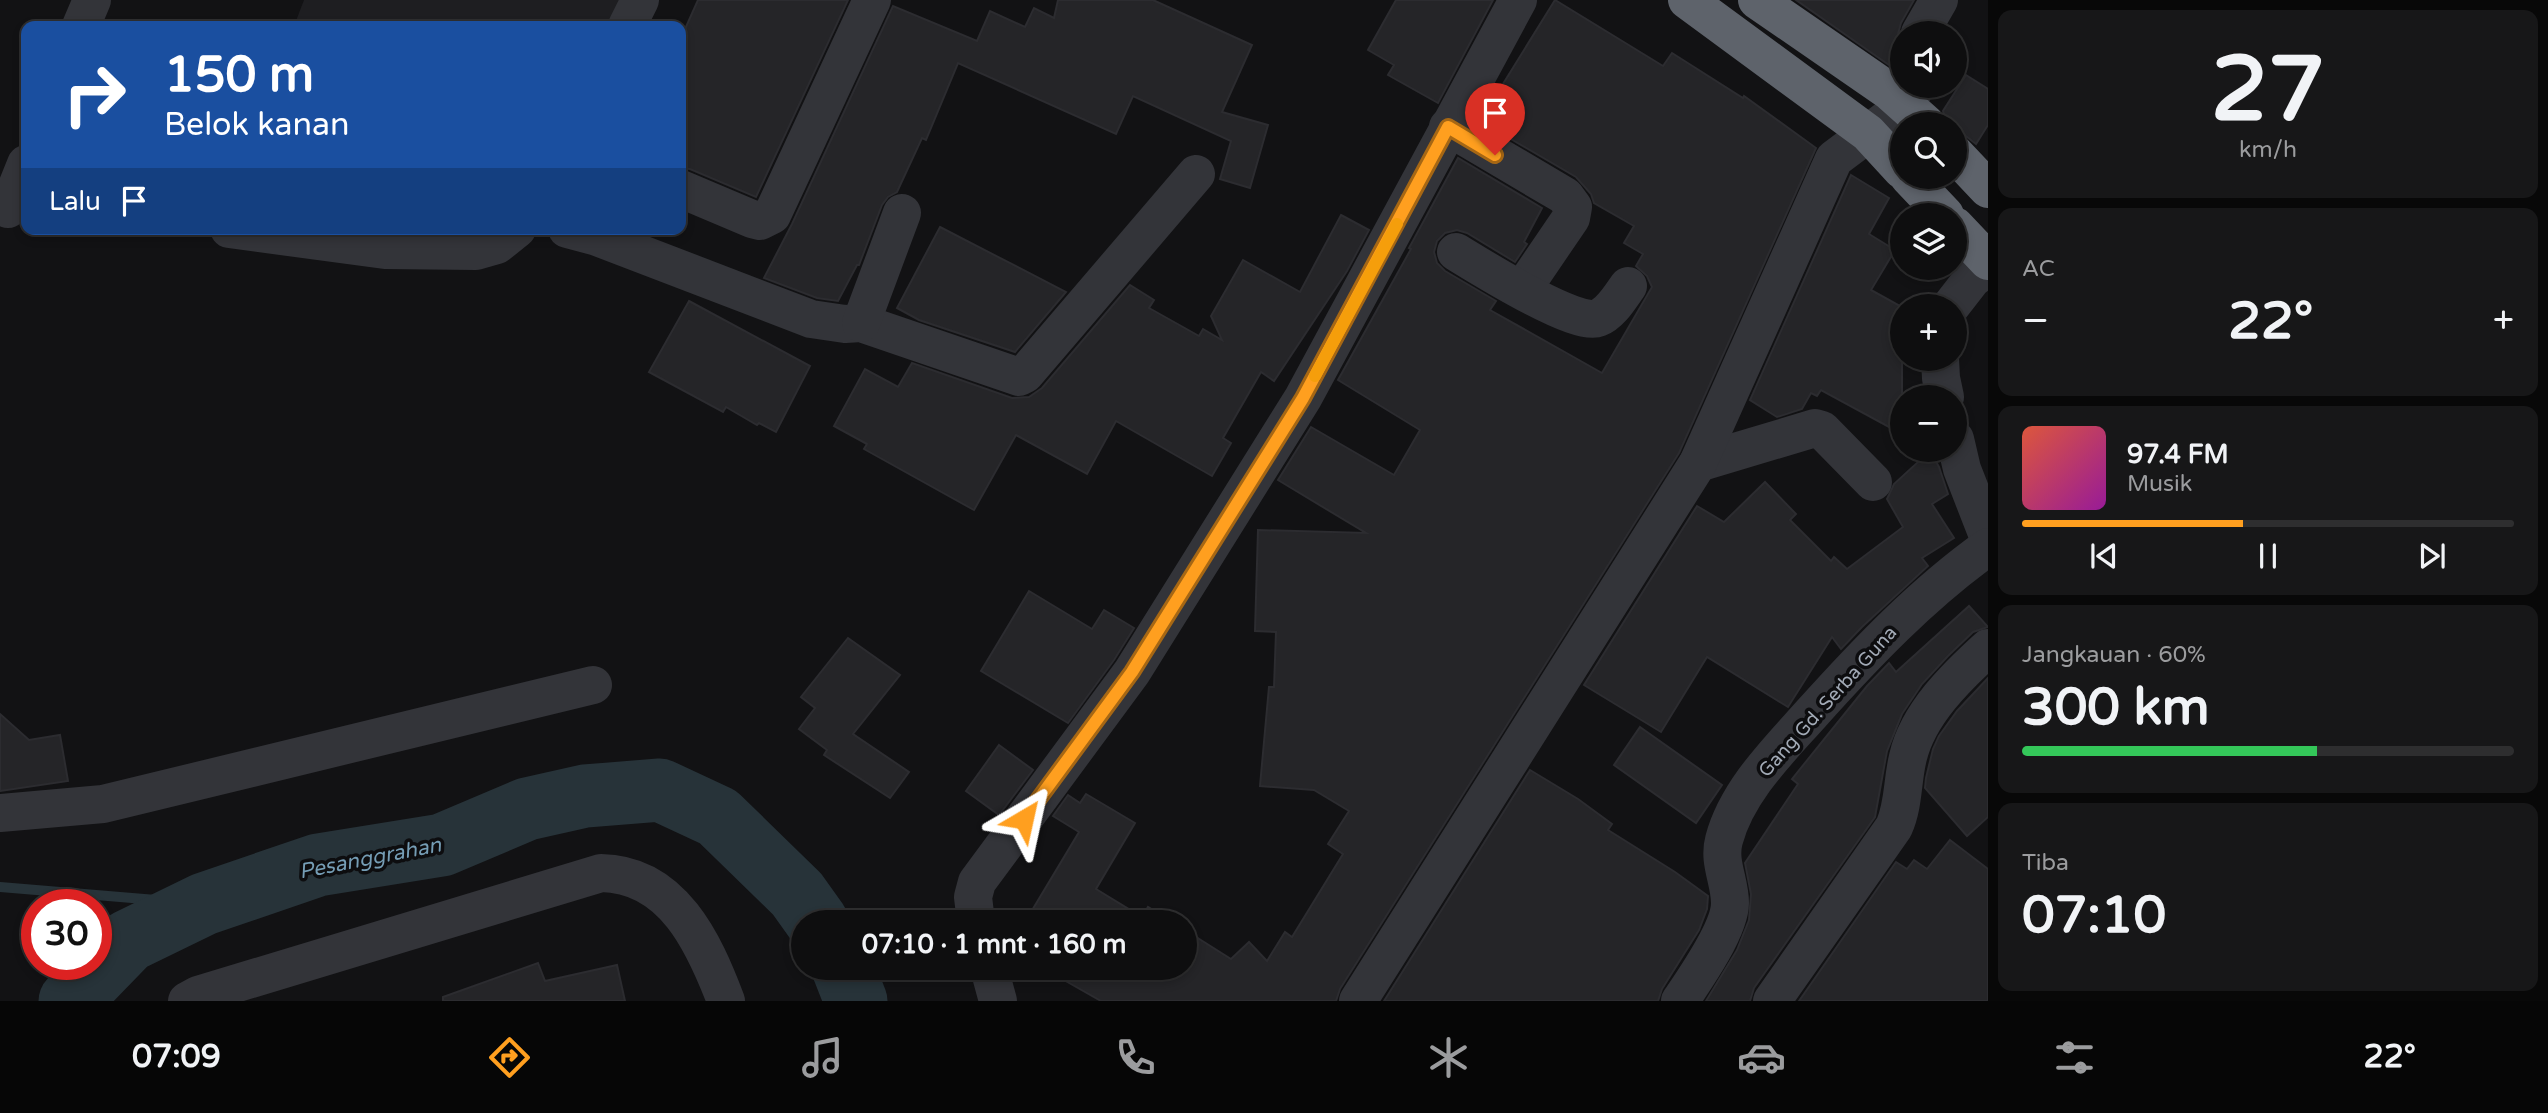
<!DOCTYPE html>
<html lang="id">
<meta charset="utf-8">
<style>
:root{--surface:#0e0e0f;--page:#171718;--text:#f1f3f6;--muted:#9b9c9e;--line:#2e2e2f;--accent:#ff9f1f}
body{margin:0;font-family:"Varela Round",sans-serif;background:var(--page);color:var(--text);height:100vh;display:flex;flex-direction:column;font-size:26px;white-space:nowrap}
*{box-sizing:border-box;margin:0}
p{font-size:23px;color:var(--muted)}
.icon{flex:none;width:38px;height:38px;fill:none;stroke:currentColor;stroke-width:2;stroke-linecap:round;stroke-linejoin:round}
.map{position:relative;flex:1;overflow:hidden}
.details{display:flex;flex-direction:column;gap:10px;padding:10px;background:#080808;width:560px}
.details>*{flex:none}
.top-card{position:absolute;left:21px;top:21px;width:665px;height:214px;border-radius:14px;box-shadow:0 4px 10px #0003,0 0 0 2px var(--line);background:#1a4fa0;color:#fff;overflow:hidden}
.fabs{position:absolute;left:1890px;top:21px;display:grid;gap:14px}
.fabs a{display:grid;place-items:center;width:77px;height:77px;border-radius:50%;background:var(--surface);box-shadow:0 4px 10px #0003,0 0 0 2px var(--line);font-size:35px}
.speed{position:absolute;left:21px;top:889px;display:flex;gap:14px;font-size:35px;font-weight:700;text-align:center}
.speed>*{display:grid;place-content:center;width:91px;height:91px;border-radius:50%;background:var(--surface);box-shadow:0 4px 10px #0003,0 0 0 2px var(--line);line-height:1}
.speed .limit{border:10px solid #d22;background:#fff;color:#111}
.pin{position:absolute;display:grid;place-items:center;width:60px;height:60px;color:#fff;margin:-72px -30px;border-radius:50% 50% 50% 0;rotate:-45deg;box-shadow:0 0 7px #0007}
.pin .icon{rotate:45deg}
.me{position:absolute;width:77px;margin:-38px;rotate:36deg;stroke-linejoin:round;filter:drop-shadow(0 0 5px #0008)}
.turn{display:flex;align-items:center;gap:24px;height:147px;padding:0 28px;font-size:32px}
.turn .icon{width:91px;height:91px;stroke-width:2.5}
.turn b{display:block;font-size:49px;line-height:60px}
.then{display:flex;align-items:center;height:66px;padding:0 28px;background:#0003;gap:14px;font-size:26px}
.big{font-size:52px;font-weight:700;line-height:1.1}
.details .card{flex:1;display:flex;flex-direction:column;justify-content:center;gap:10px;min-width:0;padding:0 24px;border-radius:14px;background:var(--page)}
.details .dial{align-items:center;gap:0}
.dial b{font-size:91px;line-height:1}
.song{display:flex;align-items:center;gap:21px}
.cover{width:84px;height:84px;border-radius:10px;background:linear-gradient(135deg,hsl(10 70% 55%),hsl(300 70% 35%))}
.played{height:7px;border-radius:4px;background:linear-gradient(90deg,var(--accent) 45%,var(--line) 45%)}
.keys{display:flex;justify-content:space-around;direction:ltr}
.heat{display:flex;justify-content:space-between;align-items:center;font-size:38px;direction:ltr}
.charge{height:10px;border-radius:5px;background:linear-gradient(90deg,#34c759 60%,var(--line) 0)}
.trip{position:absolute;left:791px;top:910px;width:406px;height:70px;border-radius:35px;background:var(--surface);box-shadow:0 4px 10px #0003,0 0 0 2px var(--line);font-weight:700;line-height:70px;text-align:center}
.dock{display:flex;height:112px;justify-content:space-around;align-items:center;background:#060606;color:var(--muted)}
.dock .icon{width:49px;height:49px}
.dock .current{color:var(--accent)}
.dock b{font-size:32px;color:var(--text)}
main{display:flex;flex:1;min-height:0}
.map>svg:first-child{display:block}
.built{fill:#1e1e21}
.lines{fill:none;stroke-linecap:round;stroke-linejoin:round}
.stream{stroke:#273339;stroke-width:10}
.river{stroke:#273339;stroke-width:63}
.building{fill:#252528;stroke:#2c2c30;stroke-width:2}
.minor{stroke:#333439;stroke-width:38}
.highway{stroke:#5e636b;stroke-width:38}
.route-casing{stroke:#a66714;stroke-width:18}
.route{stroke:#ff9f1f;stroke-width:12}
.slow{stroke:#f59e0b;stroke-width:12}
.labels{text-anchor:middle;stroke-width:7;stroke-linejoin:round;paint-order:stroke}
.street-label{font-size:19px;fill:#a2aab6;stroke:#0d0d0f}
.water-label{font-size:21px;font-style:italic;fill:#759db5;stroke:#0d0d0f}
</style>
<main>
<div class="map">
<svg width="1988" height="1001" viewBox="0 0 1988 1001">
<rect width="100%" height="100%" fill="#121214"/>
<path class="built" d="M 304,0 L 624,0 L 609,26 L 294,26 Z"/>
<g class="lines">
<path class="stream" d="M 0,887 L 204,904"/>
<g class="river">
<path d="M 843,968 L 856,1001"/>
<path d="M 70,1001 L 128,941 L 204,904 L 318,865 L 442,845 L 527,809 L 585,796 L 660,790 L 718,817 L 797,894 L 817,922"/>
</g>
</g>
<g class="building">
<path d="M 698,0 L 848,0 L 756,197 L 690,169 L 681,168 L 681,38 Z"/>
<path d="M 1058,0 L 1153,0 L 1252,45 L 1222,112 L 1268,125 L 1250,188 L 1220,179 L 1231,141 L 1133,96 L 1116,134 L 958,63 L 926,140 L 922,138 L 897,192 L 888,197 L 882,205 L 859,265 L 857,265 L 838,301 L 817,298 L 764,278 L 792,224 L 893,6 L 977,41 L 990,11 L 1025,27 L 1034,8 L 1054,18 Z"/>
<path d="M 1396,0 L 1493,0 L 1438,103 L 1388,75 L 1394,65 L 1368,50 Z"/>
<path d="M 1555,0 L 1663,66 L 1672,53 L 1743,98 L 1744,96 L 1816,148 L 1679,453 L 1340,989 L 1336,1001 L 1101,1001 L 1043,968 L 1185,968 L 1185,930 L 1231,959 L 1249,942 L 1267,961 L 1285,932 L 1292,937 L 1343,854 L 1328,844 L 1349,811 L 1314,790 L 1260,786 L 1269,687 L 1274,687 L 1276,632 L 1255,631 L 1258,530 L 1366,533 L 1278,480 L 1311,427 L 1394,475 L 1420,430 L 1338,380 L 1411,249 L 1409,248 L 1458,158 L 1542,208 L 1524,242 L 1527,244 L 1515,262 L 1467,233 L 1457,230 L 1445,233 L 1437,241 L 1434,252 L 1437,263 L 1445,271 L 1496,301 L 1490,310 L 1602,373 L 1652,287 L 1647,276 L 1636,266 L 1643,254 L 1624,243 L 1634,226 L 1594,203 L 1591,194 L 1576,177 L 1480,121 Z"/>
<path d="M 1796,0 L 1914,0 L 1901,23 L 1898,34 L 1901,44 L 1889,65 Z"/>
<path d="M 1966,75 L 1988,89 L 1988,125 L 1976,144 L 1962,133 L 1955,133 L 1955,124 L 1947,124 L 1943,111 Z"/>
<path d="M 1851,175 L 1889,198 L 1869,234 L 1895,250 L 1871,290 L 1902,307 L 1902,434 L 1821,390 L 1817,396 L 1811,393 L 1802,409 L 1777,417 L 1750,400 Z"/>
<path d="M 1341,215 L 1369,230 L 1347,271 L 1274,381 L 1261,372 L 1223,438 L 1231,443 L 1212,476 L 1116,421 L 1087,474 L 1016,435 L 974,510 L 864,449 L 867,444 L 834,426 L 865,369 L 898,387 L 912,363 L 1012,398 L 1029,397 L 1042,388 L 1130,285 L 1154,300 L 1149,308 L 1199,336 L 1203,329 L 1222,340 L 1211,316 L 1243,260 L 1300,292 Z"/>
<path d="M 940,227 L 1066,292 L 1015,352 L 919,320 L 897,308 Z"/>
<path d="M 689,301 L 810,366 L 776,432 L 759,423 L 757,425 L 726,407 L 723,412 L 649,372 Z"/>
<path d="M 1930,451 L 1939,467 L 1948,494 L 1932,504 L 1954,538 L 1922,558 L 1928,566 L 1862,627 L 1841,649 L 1832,637 L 1788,707 L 1707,657 L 1661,732 L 1584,685 L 1697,506 L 1724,522 L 1765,482 L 1796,514 L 1790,520 L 1831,561 L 1834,557 L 1847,569 L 1903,527 L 1887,499 L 1894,484 Z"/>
<path d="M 1029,591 L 1092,629 L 1104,610 L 1134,628 L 1114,660 L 1068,723 L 981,671 Z"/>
<path d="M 1969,606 L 1988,627 L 1973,632 L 1948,656 L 1922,684 L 1902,714 L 1887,751 L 1875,817 L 1754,988 L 1750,1001 L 1706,1001 L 1737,950 L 1749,920 L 1751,894 L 1745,863 L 1798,784 L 1792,779 L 1867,686 L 1889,663 L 1896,672 Z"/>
<path d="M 848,638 L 900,675 L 853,734 L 909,772 L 890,798 L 824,755 L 827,750 L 799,729 L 815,708 L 801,697 Z"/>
<path d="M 1988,678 L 1988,817 L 1967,836 L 1925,788 L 1926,778 L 1933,749 L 1939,736 L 1957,711 Z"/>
<path d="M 0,714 L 29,740 L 60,735 L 68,781 L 0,791 Z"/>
<path d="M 1640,727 L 1722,785 L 1696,823 L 1614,765 Z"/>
<path d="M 999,745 L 1033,770 L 999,815 L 966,791 Z"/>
<path d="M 1530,770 L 1578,799 L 1612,824 L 1608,830 L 1675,872 L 1708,896 L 1707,909 L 1699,930 L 1662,989 L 1658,1001 L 1384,1001 Z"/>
<path d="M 1086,794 L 1135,823 L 1096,889 L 1142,917 L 1148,907 L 1172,922 L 1021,922 L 1025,915 L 1028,917 L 1079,832 L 1053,816 L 1068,795 L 1080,803 Z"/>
<path d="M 1950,840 L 1988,869 L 1988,1001 L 1799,1001 L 1896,862 L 1907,869 L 1914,860 L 1927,869 Z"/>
<path d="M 538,963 L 545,981 L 617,965 L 625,1001 L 443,1001 L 443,997 Z"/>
</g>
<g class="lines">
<g class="minor">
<path d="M 81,26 L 92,0"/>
<path d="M 627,26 L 640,0"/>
<path d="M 1920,33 L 1939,0"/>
<path d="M 1448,127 L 1565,196 L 1573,207 L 1571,218 L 1522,290"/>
<path d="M 681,189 L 752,219 L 760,221 L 772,215 L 872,0"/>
<path d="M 8,209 L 26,164"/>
<path d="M 229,229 L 385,250 L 476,251 L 497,245 L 517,229"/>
<path d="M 567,229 L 597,237 L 811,319 L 845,324 L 861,323 L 1019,377 L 1025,374 L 1196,174"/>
<path d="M 1456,252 C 1479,266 1576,327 1598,318 C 1611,313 1620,297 1628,286"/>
<path d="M 1951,306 L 1972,279 L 1988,267"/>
<path d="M 861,323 L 902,213"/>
<path d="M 1940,359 L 1941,378 L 1945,397"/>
<path d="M 1955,439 L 1962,469 L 1988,536"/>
<path d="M 1698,463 L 1815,428 L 1822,430 L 1873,482"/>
<path d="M 0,813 L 103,804 L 593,685"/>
<path d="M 976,922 L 973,897 L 977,882 L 1132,672 L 1303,398 L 1518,0"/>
<path d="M 989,968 L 998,1001"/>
<path d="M 187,1001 L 198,995 L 601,873 C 673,874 704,943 726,1001"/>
<path d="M 1358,1001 L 1698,463 L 1834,159 L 1906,105 L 1916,86"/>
<path d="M 1680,1001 C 1695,979 1730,929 1730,903 C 1730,881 1718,862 1724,840 C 1737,791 1778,751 1811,714 C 1865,654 1922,594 1988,547"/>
<path d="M 1772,1001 L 1894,827 C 1904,805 1902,781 1908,757 C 1918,714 1956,677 1988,648"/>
</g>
<g class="highway">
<path d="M 1687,0 L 1868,133 L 1902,170"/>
<path d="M 1757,0 L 1889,91 L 1926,124"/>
<path d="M 1955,154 L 1988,189"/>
<path d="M 1909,177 L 1945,215"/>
<path d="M 1955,226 L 1988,261"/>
</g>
</g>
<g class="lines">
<g class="route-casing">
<path id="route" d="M 1024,819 L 1132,672 L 1303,398 L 1448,127 L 1495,155"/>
</g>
<use href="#route" class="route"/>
<path class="slow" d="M 1315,376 L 1397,224"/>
</g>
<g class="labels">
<g class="street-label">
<text transform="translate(1827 701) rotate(-48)" y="7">Gang Gd. Serba Guna</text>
</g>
<g class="water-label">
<text transform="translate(370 858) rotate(-11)" y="7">Pesanggrahan</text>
</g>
</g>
</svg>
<div class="fabs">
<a><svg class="icon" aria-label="sound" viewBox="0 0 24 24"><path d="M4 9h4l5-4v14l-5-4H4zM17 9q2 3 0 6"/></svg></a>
<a><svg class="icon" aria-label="search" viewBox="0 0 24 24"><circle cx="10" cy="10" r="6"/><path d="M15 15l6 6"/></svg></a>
<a><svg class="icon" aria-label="layers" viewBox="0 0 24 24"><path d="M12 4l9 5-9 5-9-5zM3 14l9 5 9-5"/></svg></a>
<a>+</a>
<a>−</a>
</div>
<div class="speed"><div class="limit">30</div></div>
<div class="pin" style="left:1495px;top:155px;background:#d93025"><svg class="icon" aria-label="arrive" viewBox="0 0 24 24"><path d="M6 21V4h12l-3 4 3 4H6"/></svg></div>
<svg class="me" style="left:1024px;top:819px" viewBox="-20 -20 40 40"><path d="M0-17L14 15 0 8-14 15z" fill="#ff9f1f" stroke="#fff" stroke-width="4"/></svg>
<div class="trip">07:10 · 1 mnt · 160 m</div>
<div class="top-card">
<div class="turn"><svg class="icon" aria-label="right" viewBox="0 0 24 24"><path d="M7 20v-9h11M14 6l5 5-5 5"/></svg><div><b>150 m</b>Belok kanan</div></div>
<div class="then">Lalu<svg class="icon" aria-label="arrive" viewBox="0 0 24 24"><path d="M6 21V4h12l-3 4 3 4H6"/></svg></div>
</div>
</div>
<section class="details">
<div class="card dial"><b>27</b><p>km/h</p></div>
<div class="card"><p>AC</p>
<div class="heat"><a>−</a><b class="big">22°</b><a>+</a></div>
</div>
<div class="card">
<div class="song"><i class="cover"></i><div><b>97.4 FM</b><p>Musik</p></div></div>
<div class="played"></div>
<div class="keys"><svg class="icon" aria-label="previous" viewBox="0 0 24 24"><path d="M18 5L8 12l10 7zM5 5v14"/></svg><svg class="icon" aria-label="pause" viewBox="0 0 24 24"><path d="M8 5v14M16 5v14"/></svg><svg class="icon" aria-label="next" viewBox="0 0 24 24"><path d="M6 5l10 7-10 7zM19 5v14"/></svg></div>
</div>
<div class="card"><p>Jangkauan · 60%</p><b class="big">300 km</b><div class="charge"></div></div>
<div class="card"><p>Tiba</p><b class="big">07:10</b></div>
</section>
</main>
<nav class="dock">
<b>07:09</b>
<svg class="icon current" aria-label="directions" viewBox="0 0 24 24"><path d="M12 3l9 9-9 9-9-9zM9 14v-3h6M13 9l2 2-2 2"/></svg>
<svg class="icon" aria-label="music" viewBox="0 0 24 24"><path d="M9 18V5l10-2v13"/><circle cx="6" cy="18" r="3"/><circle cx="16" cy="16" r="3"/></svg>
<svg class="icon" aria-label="phone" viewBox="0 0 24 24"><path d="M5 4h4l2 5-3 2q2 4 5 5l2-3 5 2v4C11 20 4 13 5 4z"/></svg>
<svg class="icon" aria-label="climate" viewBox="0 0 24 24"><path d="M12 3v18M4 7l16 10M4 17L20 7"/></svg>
<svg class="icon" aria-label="car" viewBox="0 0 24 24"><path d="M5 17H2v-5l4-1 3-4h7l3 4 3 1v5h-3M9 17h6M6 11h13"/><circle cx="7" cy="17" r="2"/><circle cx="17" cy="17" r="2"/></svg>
<svg class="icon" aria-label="filters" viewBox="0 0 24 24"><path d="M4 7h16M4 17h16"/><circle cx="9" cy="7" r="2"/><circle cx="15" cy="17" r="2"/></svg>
<b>22°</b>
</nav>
